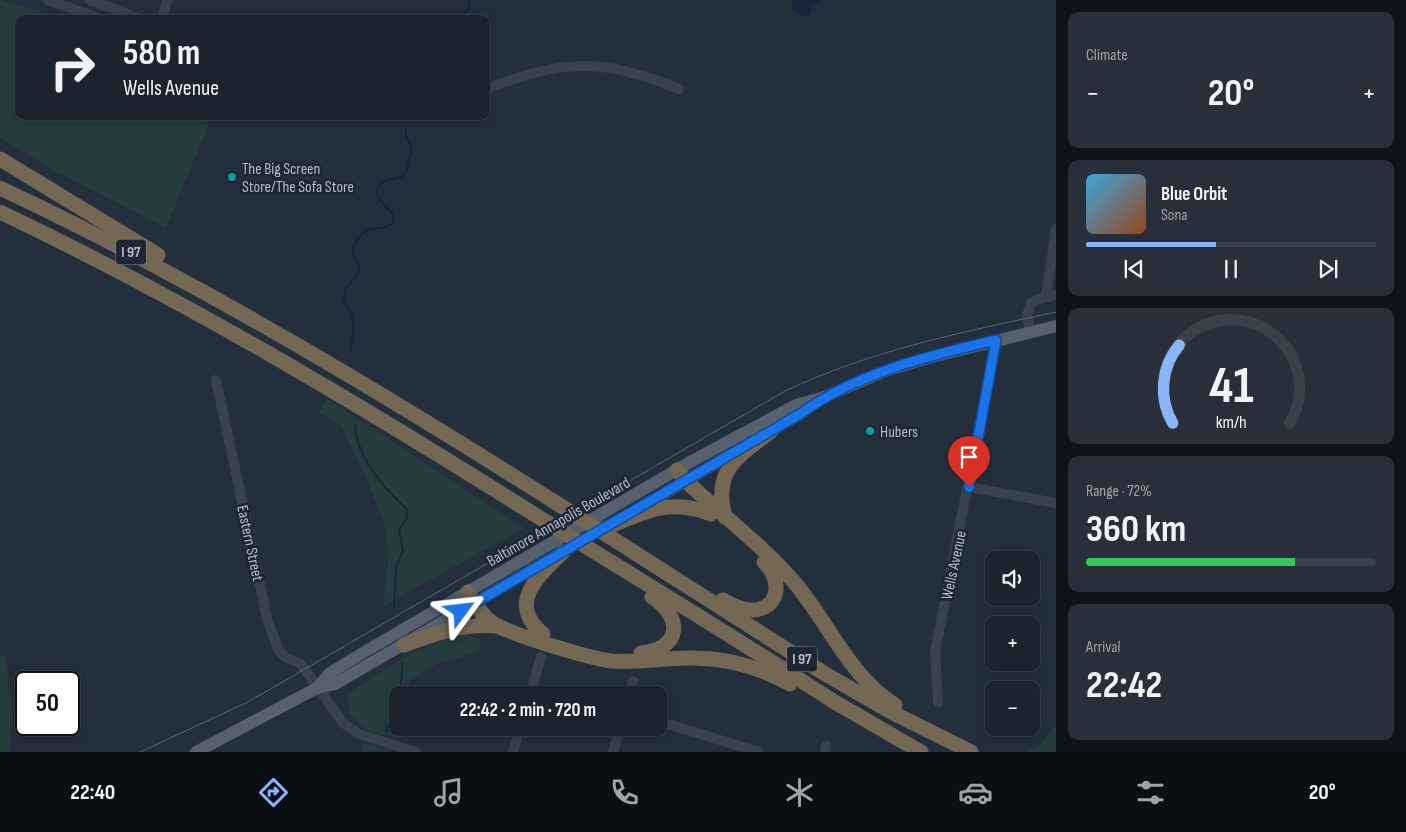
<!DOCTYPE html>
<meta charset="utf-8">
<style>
:root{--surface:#1b232e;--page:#282f3a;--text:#f1f3f6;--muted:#a0a4aa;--line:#39404a;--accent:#8ab4f8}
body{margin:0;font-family:"Sofia Sans Condensed",sans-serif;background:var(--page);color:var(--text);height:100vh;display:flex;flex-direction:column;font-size:19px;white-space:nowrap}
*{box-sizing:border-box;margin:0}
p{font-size:16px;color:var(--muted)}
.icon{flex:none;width:28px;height:28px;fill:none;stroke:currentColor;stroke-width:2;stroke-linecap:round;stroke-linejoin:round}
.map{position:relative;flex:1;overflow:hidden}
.panel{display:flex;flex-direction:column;gap:12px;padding:12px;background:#0f1319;width:350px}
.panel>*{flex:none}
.top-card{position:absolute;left:15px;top:15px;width:475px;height:105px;border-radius:10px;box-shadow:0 2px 12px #0003,0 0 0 1px var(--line);background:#1b232e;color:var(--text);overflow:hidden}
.fabs{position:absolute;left:985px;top:551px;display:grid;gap:10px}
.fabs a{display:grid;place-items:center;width:55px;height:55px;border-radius:10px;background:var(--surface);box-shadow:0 2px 12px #0003,0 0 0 1px var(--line);font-size:25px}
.speed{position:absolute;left:15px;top:671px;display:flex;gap:10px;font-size:25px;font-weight:700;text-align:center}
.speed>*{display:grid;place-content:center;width:65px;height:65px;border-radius:50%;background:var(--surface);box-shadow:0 2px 12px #0003,0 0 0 1px var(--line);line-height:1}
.speed .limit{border:2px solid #111;border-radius:8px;background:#fff;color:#111}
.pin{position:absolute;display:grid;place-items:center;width:42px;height:42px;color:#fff;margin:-51px -21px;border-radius:50% 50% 50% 0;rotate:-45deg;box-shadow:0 0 5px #0007}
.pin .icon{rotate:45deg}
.me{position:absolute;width:55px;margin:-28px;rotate:60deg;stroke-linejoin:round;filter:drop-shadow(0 0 4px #0008)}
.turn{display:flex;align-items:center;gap:18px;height:105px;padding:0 25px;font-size:22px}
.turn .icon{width:65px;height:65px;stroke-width:2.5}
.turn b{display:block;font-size:35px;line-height:42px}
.big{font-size:38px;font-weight:700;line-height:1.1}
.panel .widget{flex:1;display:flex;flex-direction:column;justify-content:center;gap:8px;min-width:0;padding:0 18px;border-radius:10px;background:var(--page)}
.panel .dial{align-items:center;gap:0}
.dial svg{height:130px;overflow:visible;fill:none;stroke:var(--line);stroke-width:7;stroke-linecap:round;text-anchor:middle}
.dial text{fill:var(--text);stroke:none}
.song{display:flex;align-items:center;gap:15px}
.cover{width:60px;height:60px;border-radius:8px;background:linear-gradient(135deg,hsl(200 70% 55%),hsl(20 70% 35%))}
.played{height:5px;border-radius:2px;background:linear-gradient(90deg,var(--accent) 45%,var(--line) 45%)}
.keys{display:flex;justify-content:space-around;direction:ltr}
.heat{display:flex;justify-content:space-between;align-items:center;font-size:28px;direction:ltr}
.charge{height:8px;border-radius:4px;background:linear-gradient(90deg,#34c759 72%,var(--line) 0)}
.trip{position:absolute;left:389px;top:686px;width:278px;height:50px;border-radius:10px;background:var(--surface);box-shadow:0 2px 12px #0003,0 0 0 1px var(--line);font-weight:700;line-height:50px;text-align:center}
.tab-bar{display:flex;height:80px;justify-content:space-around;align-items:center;background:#0b0e12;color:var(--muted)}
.tab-bar .icon{width:35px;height:35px}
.tab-bar .on{color:var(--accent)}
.tab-bar b{font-size:22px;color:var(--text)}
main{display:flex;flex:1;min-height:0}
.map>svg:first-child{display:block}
.green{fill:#263c3f}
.water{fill:#17263c}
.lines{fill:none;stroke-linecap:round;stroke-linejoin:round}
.stream{stroke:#17263c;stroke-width:2}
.minor{stroke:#38414e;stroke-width:10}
.major{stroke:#56606e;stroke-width:12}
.highway{stroke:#746855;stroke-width:15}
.tram{stroke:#5a6575;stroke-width:1}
.route-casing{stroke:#114b97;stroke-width:12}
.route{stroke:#1a73e8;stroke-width:9}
.culture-dot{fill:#0f9aa8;stroke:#1d2633;stroke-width:2}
.labels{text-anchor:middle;stroke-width:5;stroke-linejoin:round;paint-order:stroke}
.shield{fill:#1d2633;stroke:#878f9c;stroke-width:1}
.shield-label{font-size:15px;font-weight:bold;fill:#b4bcc9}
.poi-label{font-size:16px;fill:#b4bcc9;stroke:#1d2633;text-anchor:start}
.street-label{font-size:16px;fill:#b4bcc9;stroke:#1d2633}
</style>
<main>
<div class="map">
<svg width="1056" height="752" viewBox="0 0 1056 752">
<rect width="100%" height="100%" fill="#242f3e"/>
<g class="green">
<path d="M 0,0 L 62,19 L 19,19 L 19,116 L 212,116 L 166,228 L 55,171 L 0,137 Z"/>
<path d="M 327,399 L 524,528 L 383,606 L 388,567 L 387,532 L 367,480 L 341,426 L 319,412 Z"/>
<path d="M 466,635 L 481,639 L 478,652 L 436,664 L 410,681 L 407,695 L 398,695 L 398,728 L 401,728 L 399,738 L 368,731 L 349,714 L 348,694 C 384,671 423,640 466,635 Z"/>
<path d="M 0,655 L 4,656 C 11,689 15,718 9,752 L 0,752 Z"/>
<path d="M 1056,726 L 1056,752 L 1027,752 L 1037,747 Z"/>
<path d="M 365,743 L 394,751 L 361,752 Z"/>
</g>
<path class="water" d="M 791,0 L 821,0 L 814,6 L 808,17 L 803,16 L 793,9 Z"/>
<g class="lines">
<g class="stream">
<path d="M 458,19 C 466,14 468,10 470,0"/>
<path d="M 351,352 L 354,324 L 351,312 L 343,301 C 345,282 350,287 358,274 C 365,263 338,255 366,230 L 385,227 L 393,223 C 398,207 370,202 378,187 C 383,176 397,181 405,175 L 412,149 L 406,135 L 406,129"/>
<path d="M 355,425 C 356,453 377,479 396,499 C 399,503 404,505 407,510 L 407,518 L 399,530 L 403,550 L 396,568 L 394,607"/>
<path d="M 386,732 C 393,710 404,684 402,662"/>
</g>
<g class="minor">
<path d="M 48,0 L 101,19"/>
<path d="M 90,0 L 140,19"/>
<path d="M 162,19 L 167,0"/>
<path d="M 486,89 C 563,59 602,58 679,89"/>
<path d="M 1046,297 L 1056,229"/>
<path d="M 1030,332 L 1027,315 L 1031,303 L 1038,299 L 1056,295"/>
<path d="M 216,380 L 268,622 L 279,651 L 285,657 L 301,664 L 343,723 L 359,734 L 416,752"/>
<path d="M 969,487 L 1056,503"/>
<path d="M 530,695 L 541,657"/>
<path d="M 629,695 L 633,681"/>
<path d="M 938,702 L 935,652 L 996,340"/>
<path d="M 658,721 L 759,752"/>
<path d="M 513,752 L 520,728"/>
<path d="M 613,752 L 620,728"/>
<path d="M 825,752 L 826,746"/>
</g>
<g class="major">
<path d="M 629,514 L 800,414 L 818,401"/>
<path d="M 317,688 L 330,673 L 361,654 L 692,461 L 796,405 L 824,397 L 885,371 L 928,358 L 1056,326"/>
<path d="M 196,752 L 317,688 L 335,684 L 607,526"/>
</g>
<g class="highway">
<path d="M 0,159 L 158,255"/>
<path d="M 0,188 C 290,324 557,505 827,675 L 893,713 L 971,752"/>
<path d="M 0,212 C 185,300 359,404 532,513 C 633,576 734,637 833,701 L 921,752"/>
<path d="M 677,470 L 688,483 C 723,516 763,546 794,582 C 829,623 848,675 895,705"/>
<path d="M 725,517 C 712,470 738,457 771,431"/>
<path d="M 603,529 C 642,513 669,497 711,514"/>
<path d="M 468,592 C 475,603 481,615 491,622 C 508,634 589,658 611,661 C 637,663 662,658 688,658 C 723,657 759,667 790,684"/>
<path d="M 723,600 C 732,605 743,611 753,610 C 782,608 781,578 764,562"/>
<path d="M 543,634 C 506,603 539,575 563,552"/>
<path d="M 404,645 C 436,633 463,623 498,626"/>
<path d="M 641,653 C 682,649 683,617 652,597"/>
</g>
<path class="tram" d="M 140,752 L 248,702 L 785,391 C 872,350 963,332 1056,312"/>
</g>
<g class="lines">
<g class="route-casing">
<path id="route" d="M 461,611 L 800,414 C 856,373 929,356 996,340 L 969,487"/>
</g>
<use href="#route" class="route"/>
</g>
<g class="culture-dot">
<circle cx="232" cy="177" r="5"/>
<circle cx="870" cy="431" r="5"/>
</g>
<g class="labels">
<g class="shield">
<rect x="116" y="239.5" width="30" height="25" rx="4"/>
<rect x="787" y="646.5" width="30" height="25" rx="4"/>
</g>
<g class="shield-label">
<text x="131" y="257">I 97</text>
<text x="802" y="664">I 97</text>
</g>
<g class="poi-label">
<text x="242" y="174">The Big Screen<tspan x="242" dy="18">Store/The Sofa Store</tspan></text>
<text x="880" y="437">Hubers</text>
</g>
<g class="street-label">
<text transform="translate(558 521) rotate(-30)" y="6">Baltimore Annapolis Boulevard</text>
<text transform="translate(251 543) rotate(78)" y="6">Eastern Street</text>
<text transform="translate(953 565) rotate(-78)" y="6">Wells Avenue</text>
</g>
</g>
</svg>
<div class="fabs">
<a><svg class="icon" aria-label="sound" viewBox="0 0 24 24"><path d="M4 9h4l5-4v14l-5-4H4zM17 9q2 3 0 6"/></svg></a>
<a>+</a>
<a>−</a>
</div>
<div class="speed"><div class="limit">50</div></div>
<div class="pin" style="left:969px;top:487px;background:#d93025"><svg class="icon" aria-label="arrive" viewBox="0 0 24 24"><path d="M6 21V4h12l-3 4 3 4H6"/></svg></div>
<svg class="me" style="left:461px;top:611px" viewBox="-20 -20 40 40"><path d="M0-17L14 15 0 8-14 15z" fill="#1a73e8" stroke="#fff" stroke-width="4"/></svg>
<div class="trip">22:42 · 2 min · 720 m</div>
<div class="top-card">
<div class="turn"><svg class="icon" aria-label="right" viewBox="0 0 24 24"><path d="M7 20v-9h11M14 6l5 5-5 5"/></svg><div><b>580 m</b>Wells Avenue</div></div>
</div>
</div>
<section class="panel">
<div class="widget"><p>Climate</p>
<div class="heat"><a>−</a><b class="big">20°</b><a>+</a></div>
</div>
<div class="widget">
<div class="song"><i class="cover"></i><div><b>Blue Orbit</b><p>Sona</p></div></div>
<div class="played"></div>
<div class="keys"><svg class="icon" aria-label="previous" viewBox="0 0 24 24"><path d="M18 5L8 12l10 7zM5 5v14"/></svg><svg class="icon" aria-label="pause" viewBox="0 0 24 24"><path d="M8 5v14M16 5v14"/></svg><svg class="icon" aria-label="next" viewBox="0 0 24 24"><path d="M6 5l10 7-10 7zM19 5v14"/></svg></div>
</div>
<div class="widget dial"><svg viewBox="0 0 100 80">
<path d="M14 69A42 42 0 1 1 86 69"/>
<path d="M14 69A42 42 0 0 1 18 21" stroke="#8ab4f8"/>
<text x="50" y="56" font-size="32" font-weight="700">41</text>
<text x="50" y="72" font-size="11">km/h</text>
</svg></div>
<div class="widget"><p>Range · 72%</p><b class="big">360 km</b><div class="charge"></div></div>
<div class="widget"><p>Arrival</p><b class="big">22:42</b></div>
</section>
</main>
<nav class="tab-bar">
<b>22:40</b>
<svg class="icon on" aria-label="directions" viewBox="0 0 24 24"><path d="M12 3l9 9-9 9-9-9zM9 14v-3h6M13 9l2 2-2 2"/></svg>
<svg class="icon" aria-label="music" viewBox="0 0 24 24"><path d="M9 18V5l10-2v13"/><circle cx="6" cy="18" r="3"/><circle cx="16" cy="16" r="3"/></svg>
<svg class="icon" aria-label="phone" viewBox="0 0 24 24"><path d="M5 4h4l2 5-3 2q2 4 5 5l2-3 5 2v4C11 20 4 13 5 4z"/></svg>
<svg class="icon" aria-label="climate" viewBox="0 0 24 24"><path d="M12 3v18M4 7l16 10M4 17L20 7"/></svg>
<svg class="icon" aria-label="car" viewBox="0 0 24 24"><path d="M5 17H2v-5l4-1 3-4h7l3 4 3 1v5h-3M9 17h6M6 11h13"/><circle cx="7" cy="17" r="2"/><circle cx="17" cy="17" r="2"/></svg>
<svg class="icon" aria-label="filters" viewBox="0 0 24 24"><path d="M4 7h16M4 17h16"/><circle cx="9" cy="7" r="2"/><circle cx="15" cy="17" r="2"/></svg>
<b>20°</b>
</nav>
